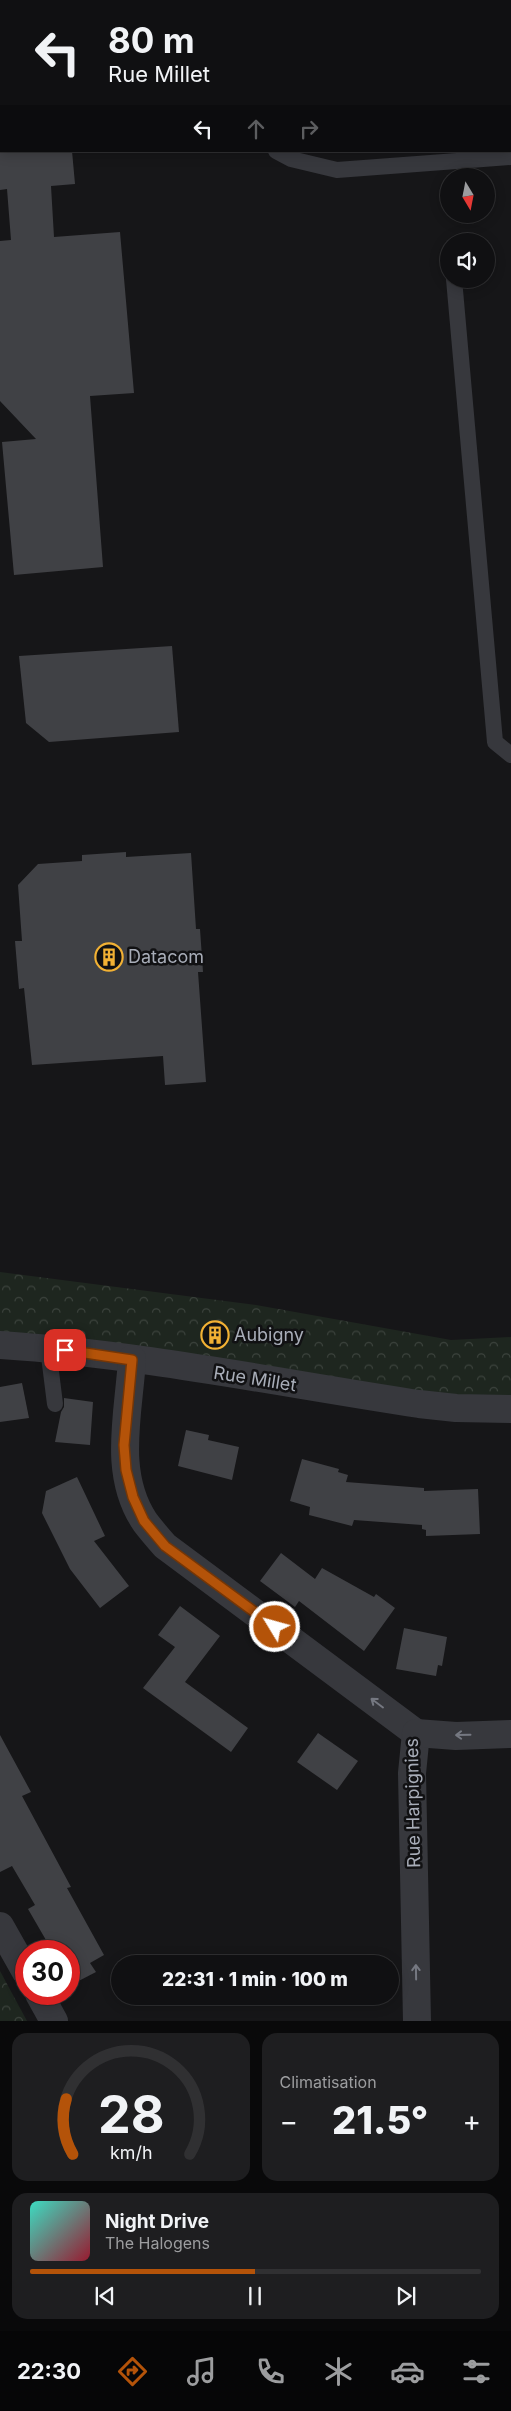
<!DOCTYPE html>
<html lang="fr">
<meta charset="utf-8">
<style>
:root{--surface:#101012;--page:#1e1e20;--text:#f1f3f6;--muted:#9c9d9f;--line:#303032;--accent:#b45309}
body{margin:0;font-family:Inter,sans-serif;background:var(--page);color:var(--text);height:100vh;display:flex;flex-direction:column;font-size:19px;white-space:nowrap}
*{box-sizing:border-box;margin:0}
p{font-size:16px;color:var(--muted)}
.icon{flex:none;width:28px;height:28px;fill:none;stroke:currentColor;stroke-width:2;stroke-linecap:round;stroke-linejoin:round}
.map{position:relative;height:2021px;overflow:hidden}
.drawer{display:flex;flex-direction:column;gap:12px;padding:12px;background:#09090a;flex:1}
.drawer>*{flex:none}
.banner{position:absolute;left:0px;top:0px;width:511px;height:152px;box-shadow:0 2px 12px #0003,0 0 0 1px var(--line);background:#101012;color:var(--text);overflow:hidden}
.needle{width:32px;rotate:170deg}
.controls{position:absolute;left:440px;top:168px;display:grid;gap:10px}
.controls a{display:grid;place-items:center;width:55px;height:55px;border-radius:50%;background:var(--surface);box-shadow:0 2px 12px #0003,0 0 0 1px var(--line);font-size:25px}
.speed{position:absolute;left:15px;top:1940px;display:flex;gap:10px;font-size:25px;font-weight:700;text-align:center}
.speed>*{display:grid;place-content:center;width:65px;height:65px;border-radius:50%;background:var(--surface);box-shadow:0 2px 12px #0003,0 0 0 1px var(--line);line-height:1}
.speed .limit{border:8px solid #d22;background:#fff;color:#111}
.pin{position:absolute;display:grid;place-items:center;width:42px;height:42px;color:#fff;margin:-21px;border-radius:10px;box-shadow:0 2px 8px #0006}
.me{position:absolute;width:55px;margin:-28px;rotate:307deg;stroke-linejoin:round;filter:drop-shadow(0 0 4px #0008)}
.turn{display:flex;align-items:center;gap:18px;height:105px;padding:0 25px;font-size:22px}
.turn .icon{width:65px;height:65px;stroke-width:2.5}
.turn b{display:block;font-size:35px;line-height:42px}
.lanes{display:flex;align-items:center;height:48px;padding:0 25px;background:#0003;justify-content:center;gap:25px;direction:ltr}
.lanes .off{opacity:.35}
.big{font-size:38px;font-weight:800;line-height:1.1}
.drawer .card{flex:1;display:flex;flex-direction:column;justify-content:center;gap:8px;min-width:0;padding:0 18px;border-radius:15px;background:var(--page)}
.drawer .dial{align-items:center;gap:0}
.dial svg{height:130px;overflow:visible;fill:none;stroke:var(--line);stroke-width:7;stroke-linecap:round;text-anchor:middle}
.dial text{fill:var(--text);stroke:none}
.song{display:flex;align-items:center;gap:15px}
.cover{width:60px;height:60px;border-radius:8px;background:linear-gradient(135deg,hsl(170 70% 55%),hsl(350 70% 35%))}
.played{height:5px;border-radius:2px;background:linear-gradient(90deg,var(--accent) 50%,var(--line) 50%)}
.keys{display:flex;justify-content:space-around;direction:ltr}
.heat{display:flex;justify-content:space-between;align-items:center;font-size:28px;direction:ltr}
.drawer .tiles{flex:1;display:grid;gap:12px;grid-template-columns:1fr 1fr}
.card:last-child{grid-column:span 2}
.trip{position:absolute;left:111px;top:1955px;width:288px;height:50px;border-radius:25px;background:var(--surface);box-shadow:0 2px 12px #0003,0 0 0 1px var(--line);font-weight:800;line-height:50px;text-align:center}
.menu{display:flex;height:80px;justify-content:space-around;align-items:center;background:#060607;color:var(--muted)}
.menu .icon{width:35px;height:35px}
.menu .active{color:var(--accent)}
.menu b{font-size:22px;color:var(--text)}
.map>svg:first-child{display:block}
.forest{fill:url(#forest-crowns)}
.building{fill:#404145}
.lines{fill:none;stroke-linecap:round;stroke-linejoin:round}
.service{stroke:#37383d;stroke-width:16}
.minor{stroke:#37383d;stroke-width:28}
.oneway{stroke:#757881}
.route-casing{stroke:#753606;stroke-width:12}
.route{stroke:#b45309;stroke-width:9}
.labels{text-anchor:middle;stroke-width:5;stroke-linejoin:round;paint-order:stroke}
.poi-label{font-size:18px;fill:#a8adb8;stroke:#111113;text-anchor:start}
.street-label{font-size:18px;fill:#a8adb8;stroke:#111113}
</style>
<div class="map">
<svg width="511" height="2021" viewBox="0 0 511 2021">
<defs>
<pattern id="forest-crowns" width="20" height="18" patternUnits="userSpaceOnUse" patternTransform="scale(1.25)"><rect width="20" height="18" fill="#1e261f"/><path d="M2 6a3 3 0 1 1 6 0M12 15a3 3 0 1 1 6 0" fill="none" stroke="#3c433d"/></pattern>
</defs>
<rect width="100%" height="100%" fill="#161618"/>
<g class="forest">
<path d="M 0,1272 L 256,1305 L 451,1340 L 511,1337 L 511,1399 L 490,1401 L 0,1335 Z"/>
<path d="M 0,1971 L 27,2021 L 0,2021 Z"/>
</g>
<g class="building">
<path d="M 0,151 L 72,151 L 75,184 L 51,186 L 54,237 L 120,232 L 134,393 L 90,396 L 103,567 L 14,575 L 2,442 L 36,439 L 0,401 L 0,241 L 11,240 L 7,189 L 0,190 Z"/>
<path d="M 172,646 L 179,732 L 49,742 L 26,723 L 19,656 Z"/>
<path d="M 126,852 L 126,857 L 191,853 L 196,929 L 200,929 L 203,972 L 198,972 L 206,1082 L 165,1085 L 163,1056 L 32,1065 L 24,988 L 19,989 L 15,941 L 22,941 L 18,885 L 38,864 L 82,861 L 82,855 Z"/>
<path d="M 22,1383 L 29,1418 L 0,1422 L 0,1387 Z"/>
<path d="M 64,1398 L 93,1402 L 90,1445 L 55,1442 L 61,1412 L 64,1407 Z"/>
<path d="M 186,1430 L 209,1435 L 208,1440 L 239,1447 L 232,1480 L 178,1466 Z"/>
<path d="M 302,1459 L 339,1469 L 338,1472 L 348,1475 L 346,1482 L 424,1488 L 424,1491 L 478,1489 L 480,1534 L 426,1536 L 426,1530 L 422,1529 L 422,1525 L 354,1520 L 352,1526 L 309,1515 L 310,1507 L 290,1501 Z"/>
<path d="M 77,1477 L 105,1536 L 94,1541 L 129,1586 L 100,1608 L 70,1569 L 42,1513 L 46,1491 Z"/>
<path d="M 281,1553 L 315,1579 L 322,1568 L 374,1597 L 376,1594 L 395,1608 L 364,1651 L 299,1601 L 295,1607 L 260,1581 Z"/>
<path d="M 180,1606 L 220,1636 L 185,1682 L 248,1728 L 231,1752 L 143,1688 L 175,1647 L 158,1635 Z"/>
<path d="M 404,1628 L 447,1637 L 442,1666 L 438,1665 L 436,1676 L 396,1669 Z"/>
<path d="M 318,1733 L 358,1761 L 337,1790 L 297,1762 Z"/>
<path d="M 0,1735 L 31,1792 L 22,1796 L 71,1887 L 67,1888 L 104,1955 L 90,1963 L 96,1972 L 69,1986 L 69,1951 L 57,1951 L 54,1946 L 50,1947 L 28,1909 L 35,1905 L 12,1866 L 0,1872 Z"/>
</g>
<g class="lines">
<g class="service">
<path d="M 216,0 L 216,1"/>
<path d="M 276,151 L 291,159 L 337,170 L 511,157"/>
<path d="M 454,279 L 495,742 L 511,755"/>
<path d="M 48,1348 L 55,1404"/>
</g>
<g class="minor">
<path d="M 0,1345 C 140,1354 280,1383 419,1404 L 456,1408 L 511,1409"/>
<path d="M 132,1359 C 129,1413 112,1473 145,1522 C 151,1530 158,1538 165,1546 L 416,1733"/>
<path d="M 416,1733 L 412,1773 L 417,2021"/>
<path d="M 416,1733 L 456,1736 L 511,1734"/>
<path d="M 0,1926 L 26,1972"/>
<path d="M 39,1994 L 54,2021"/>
</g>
</g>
<defs><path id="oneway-shaft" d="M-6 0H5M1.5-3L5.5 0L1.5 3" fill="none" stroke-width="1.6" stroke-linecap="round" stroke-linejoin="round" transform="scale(1.25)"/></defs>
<g class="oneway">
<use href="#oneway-shaft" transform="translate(377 1703) rotate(-143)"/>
<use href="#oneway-shaft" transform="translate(463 1735) rotate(179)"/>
<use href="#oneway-shaft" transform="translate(416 1972) rotate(-91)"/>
</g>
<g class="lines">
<g class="route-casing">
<path id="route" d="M 65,1350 L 132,1360 L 124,1445 L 126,1470 L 133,1497 L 144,1521 L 165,1546 L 275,1627"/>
</g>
<use href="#route" class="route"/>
</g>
<defs>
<g id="building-ring" transform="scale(1.4375)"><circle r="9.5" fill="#111113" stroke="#f2b134" stroke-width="1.5"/><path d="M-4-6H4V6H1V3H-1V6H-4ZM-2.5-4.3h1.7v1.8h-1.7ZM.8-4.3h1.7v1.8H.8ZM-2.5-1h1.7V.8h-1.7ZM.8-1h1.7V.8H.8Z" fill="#f2b134"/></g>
</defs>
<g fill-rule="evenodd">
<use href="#building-ring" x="109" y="957"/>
<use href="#building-ring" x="215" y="1335"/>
</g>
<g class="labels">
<g class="poi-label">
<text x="128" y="963">Datacom</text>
<text x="234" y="1341">Aubigny</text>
</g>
<g class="street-label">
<text transform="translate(255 1379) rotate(9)" y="6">Rue Millet</text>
<text transform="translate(413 1803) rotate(-91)" y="6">Rue Harpignies</text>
</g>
</g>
</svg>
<div class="controls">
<a><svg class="needle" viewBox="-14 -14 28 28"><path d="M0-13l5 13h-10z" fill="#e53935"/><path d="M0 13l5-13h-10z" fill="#9c9d9f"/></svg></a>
<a><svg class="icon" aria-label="sound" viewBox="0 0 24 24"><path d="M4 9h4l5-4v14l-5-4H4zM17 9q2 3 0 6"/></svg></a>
</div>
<div class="speed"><div class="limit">30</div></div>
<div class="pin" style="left:65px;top:1350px;background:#d93025"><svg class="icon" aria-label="arrive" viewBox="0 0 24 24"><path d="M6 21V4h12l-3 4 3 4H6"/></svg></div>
<svg class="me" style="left:275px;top:1627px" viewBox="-20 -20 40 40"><circle r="17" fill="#b45309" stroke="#fff" stroke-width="3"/><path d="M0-11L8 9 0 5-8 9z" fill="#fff"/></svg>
<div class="trip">22:31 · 1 min · 100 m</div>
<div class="banner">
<div class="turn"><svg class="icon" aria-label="left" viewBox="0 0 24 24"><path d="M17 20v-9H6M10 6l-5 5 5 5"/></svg><div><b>80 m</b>Rue Millet</div></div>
<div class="lanes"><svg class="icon" aria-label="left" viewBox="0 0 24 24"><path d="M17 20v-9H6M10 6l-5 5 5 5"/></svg><svg class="icon off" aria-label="ahead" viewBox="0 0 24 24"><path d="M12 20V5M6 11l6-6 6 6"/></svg><svg class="icon off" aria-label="right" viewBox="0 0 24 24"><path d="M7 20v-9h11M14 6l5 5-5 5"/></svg></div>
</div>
</div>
<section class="drawer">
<div class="tiles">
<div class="card dial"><svg viewBox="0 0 100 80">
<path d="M14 69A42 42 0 1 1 86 69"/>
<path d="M14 69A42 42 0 0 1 10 35" stroke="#b45309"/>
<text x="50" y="56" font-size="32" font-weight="700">28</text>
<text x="50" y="72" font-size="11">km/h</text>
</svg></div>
<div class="card"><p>Climatisation</p>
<div class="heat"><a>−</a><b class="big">21.5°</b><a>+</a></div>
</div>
<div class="card">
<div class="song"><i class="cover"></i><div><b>Night Drive</b><p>The Halogens</p></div></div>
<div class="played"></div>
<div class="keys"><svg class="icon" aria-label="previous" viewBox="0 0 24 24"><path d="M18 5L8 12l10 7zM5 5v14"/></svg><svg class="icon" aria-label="pause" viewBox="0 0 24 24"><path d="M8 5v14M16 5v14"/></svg><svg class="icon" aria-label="next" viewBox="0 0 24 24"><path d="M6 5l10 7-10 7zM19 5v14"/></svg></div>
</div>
</div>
</section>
<nav class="menu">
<b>22:30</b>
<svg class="icon active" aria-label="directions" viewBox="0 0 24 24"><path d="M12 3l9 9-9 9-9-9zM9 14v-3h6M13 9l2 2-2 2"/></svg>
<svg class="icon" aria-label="music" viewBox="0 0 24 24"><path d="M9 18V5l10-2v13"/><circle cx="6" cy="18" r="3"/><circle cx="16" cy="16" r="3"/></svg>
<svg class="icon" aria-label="phone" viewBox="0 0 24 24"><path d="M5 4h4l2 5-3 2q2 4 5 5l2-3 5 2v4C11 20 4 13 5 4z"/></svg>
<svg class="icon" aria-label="climate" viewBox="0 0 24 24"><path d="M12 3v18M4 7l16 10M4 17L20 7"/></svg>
<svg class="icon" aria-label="car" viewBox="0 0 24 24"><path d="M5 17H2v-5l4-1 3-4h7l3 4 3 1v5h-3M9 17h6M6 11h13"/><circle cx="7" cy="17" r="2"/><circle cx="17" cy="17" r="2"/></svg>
<svg class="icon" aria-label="filters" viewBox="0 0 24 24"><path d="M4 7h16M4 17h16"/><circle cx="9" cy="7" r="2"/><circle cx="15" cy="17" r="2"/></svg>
</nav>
